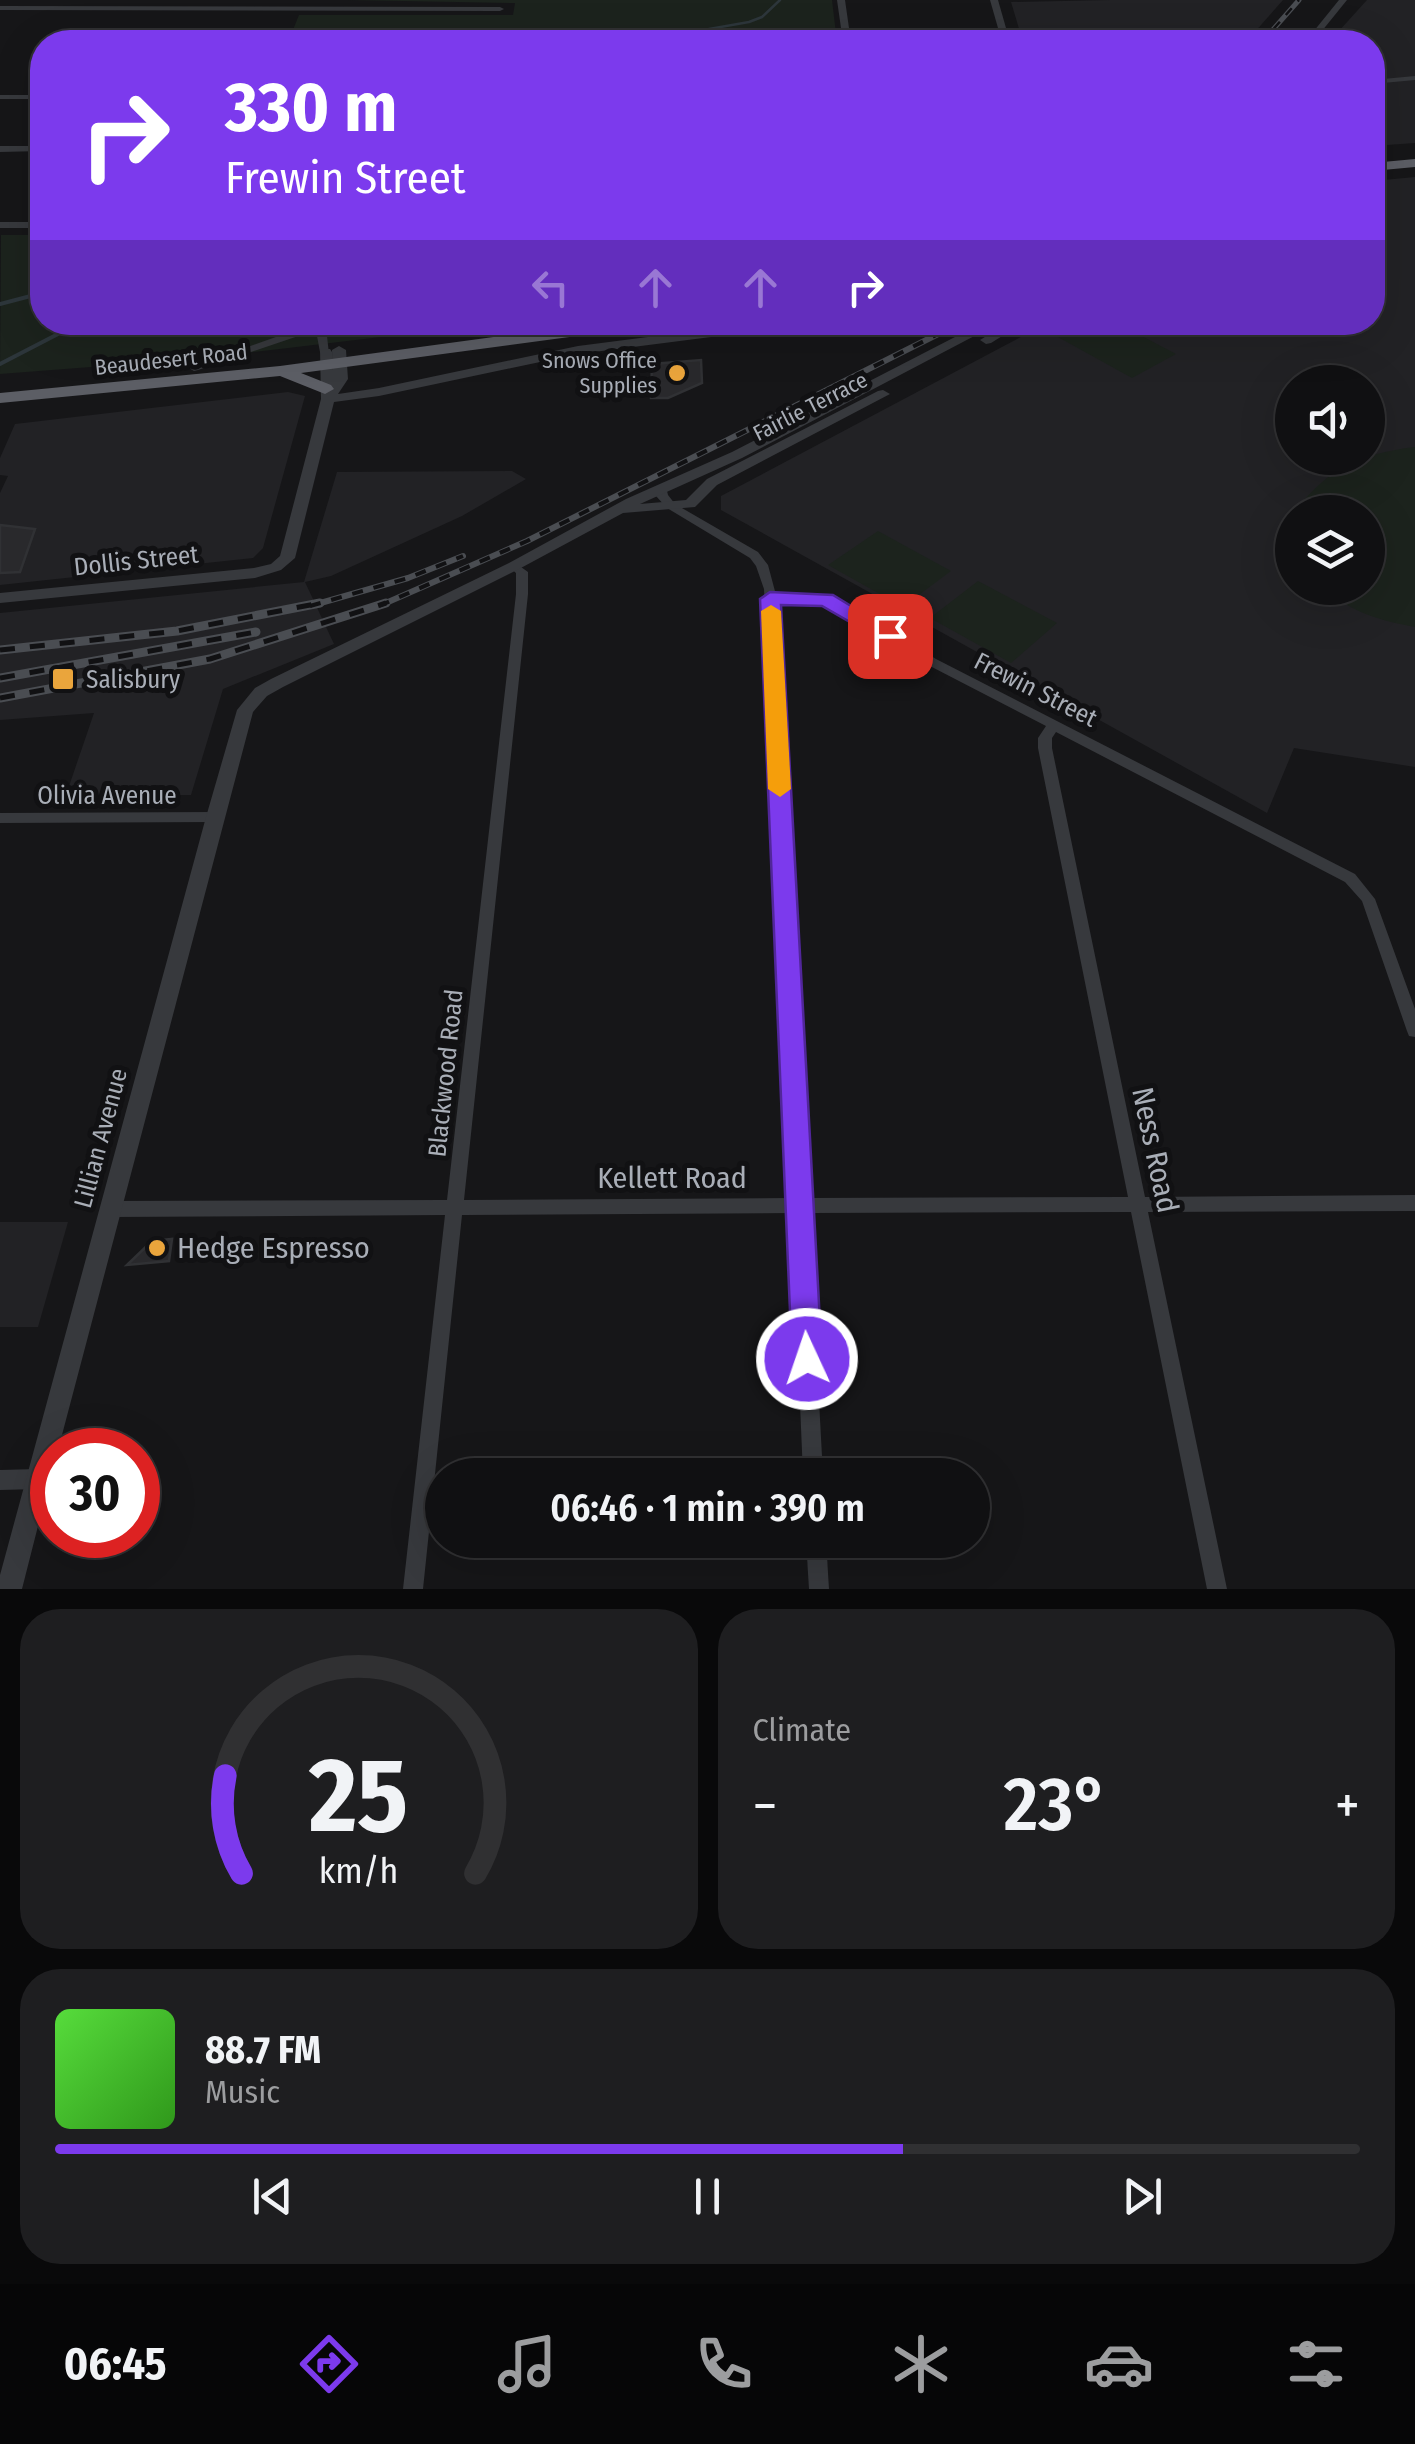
<!DOCTYPE html>
<meta charset="utf-8">
<style>
:root{--surface:#101012;--page:#1e1e20;--text:#f1f3f6;--muted:#9c9d9f;--line:#303032;--accent:#7c3aed}
body{margin:0;font-family:"Fira Sans Condensed",sans-serif;background:var(--page);color:var(--text);height:100vh;display:flex;flex-direction:column;font-size:38px;white-space:nowrap}
*{box-sizing:border-box;margin:0}
p{font-size:32px;color:var(--muted)}
.icon{flex:none;width:55px;height:55px;fill:none;stroke:currentColor;stroke-width:2;stroke-linecap:round;stroke-linejoin:round}
.map{position:relative;height:1589px;overflow:hidden}
.panel{display:flex;flex-direction:column;gap:20px;padding:20px;background:#09090a;flex:1}
.panel>*{flex:none}
.hud{position:absolute;left:30px;top:30px;width:1355px;height:305px;border-radius:40px;box-shadow:0 10px 40px #0002,0 0 0 2px var(--line);background:#7c3aed;color:#fff;overflow:hidden}
.tools{position:absolute;left:1275px;top:365px;display:grid;gap:20px}
.tools a{display:grid;place-items:center;width:110px;height:110px;border-radius:50%;background:var(--surface);box-shadow:0 10px 40px #0002,0 0 0 2px var(--line);font-size:50px}
.speed{position:absolute;left:30px;top:1428px;display:flex;gap:20px;font-size:50px;font-weight:700;text-align:center}
.speed>*{display:grid;place-content:center;width:130px;height:130px;border-radius:50%;background:var(--surface);box-shadow:0 10px 40px #0002,0 0 0 2px var(--line);line-height:1}
.speed .limit{border:15px solid #d22;background:#fff;color:#111}
.pin{position:absolute;display:grid;place-items:center;width:85px;height:85px;color:#fff;margin:-42px;border-radius:20px;box-shadow:0 5px 15px #0006}
.me{position:absolute;width:110px;margin:-55px;rotate:357deg;stroke-linejoin:round;filter:drop-shadow(0 0 8px #0008)}
.turn{display:flex;align-items:center;gap:35px;height:210px;padding:0 30px;font-size:45px}
.turn .icon{width:130px;height:130px;stroke-width:2.5}
.turn b{display:block;font-size:70px;line-height:85px}
.lanes{display:flex;align-items:center;height:95px;padding:0 30px;background:#0003;justify-content:center;gap:50px;direction:ltr}
.lanes .off{opacity:.35}
.big{font-size:75px;font-weight:600;line-height:1.1}
.panel .tile{flex:1;display:flex;flex-direction:column;justify-content:center;gap:15px;min-width:0;padding:0 35px;border-radius:40px;background:var(--page)}
.panel .dial{align-items:center;gap:0}
.dial svg{height:260px;overflow:visible;fill:none;stroke:var(--line);stroke-width:7;stroke-linecap:round;text-anchor:middle}
.dial text{fill:var(--text);stroke:none}
.song{display:flex;align-items:center;gap:30px}
.cover{width:120px;height:120px;border-radius:15px;background:linear-gradient(135deg,hsl(110 70% 55%),hsl(110 70% 35%))}
.played{height:10px;border-radius:5px;background:linear-gradient(90deg,var(--accent) 65%,var(--line) 65%)}
.keys{display:flex;justify-content:space-around;direction:ltr}
.heat{display:flex;justify-content:space-between;align-items:center;font-size:55px;direction:ltr}
.panel .tiles{flex:1;display:grid;gap:20px;grid-template-columns:1fr 1fr}
.tile:last-child{grid-column:span 2}
.trip{position:absolute;left:425px;top:1458px;width:565px;height:100px;border-radius:50px;background:var(--surface);box-shadow:0 10px 40px #0002,0 0 0 2px var(--line);font-weight:600;line-height:100px;text-align:center}
.tab-bar{display:flex;height:160px;justify-content:space-around;align-items:center;background:#060607;color:var(--muted)}
.tab-bar .icon{width:70px;height:70px}
.tab-bar .on{color:var(--accent)}
.tab-bar b{font-size:45px;color:var(--text)}
.map>svg:first-child{display:block}
.built{fill:#222225;fill-rule:evenodd}
.green{fill:#1c231d}
.lines{fill:none;stroke-linecap:round;stroke-linejoin:round}
.stream-far1{stroke:#2d363b;stroke-width:2.5}
.stream{stroke:#2d363b;stroke-width:4}
.building{fill:#29292c;stroke:#303134;stroke-width:2.5}
.minor{fill:#37393d;fill-rule:evenodd}
.tertiary{fill:#37393d;fill-rule:evenodd}
.trunk{fill:#5c5e65;fill-rule:evenodd}
.rail-far2-casing{stroke:#4a4d52;stroke-width:5}
.rail-far1-casing{stroke:#4a4d52;stroke-width:6}
.rail-casing{stroke:#4a4d52;stroke-width:9}
.rail-far2{stroke:#111113;stroke-width:2.5;stroke-dasharray:9;stroke-linecap:butt}
.rail-far1{stroke:#111113;stroke-width:4;stroke-dasharray:11;stroke-linecap:butt}
.rail{stroke:#111113;stroke-width:5;stroke-dasharray:15;stroke-linecap:butt}
.route{fill:#7c3aed;stroke:#51269a;stroke-width:2.5}
.slow{fill:#f59e0b}
.poi-dot{fill:#eaa53c;stroke:#111113;stroke-width:4}
.labels{text-anchor:middle;stroke-width:10;stroke-linejoin:round;paint-order:stroke}
.far-street-label{font-size:22px;fill:#a9aeb7;stroke:#111113}
.far-poi-label{font-size:22px;fill:#a9aeb7;stroke:#111113;text-anchor:end}
.street-label{font-size:25px;fill:#a9aeb7;stroke:#111113}
.poi-label{font-size:25px;fill:#a9aeb7;stroke:#111113;text-anchor:start}
.near-street-label{font-size:30px;fill:#a9aeb7;stroke:#111113}
.near-poi-label{font-size:30px;fill:#a9aeb7;stroke:#111113;text-anchor:start}
</style>
<div class="map">
<svg width="1415" height="1589" viewBox="0 0 1415 1589">
<rect width="100%" height="100%" fill="#161618"/>
<g class="built">
<path d="M 1110,0 L 1283,0 L 1246,42 L 1023,42 L 1011,2 Z"/>
<path d="M 1367,0 L 1415,0 L 1415,143 L 1373,146 L 1372,42 L 1329,42 Z"/>
<path d="M 1415,177 L 1415,767 L 1294,748 L 1267,813 L 721,510 L 721,496 L 1047,323 L 1372,322 L 1373,181 ZM 1292,382 L 1368,382 L 1368,458 L 1292,458 ZM 1292,512 L 1368,512 L 1368,588 L 1292,588 Z"/>
<path d="M 288,392 L 305,396 L 263,548 L 253,558 L 0,585 L 0,493 L 8,476 L 0,475 L 0,458 L 15,424 Z"/>
<path d="M 512,471 L 526,479 L 462,516 L 331,576 L 305,582 L 334,644 L 223,689 L 191,795 L 66,795 L 94,713 L 0,720 L 0,613 L 304,582 L 337,472 Z"/>
<path d="M 0,1222 L 68,1222 L 38,1327 L 0,1327 Z"/>
</g>
<g class="green">
<path d="M 347,0 L 832,0 L 837,42 L 288,42 L 299,15 L 513,15 L 515,3 Z"/>
<path d="M 1,235 L 42,235 L 42,322 L 500,323 L 195,359 L 0,374 Z"/>
<path d="M 1083,323 L 1117,323 L 1176,354 L 1132,378 L 1056,336 Z"/>
<path d="M 1415,447 L 1415,627 C 1382,621 1349,612 1325,588 L 1368,588 L 1368,512 L 1294,512 C 1330,467 1359,454 1415,447 Z"/>
<path d="M 878,531 L 951,571 L 903,607 L 828,565 Z"/>
<path d="M 978,581 L 1057,623 L 1011,663 L 930,618 Z"/>
</g>
<g class="lines">
<g class="stream-far1">
<path d="M 693,33 L 707,42"/>
<path d="M 635,42 L 749,22 L 762,17 L 780,0"/>
</g>
<g class="stream">
<path d="M 0,304 L 42,293"/>
<path d="M 0,364 L 58,334 L 69,322"/>
</g>
</g>
<g class="building">
<path d="M 701,360 L 702,383 L 668,398 L 651,398 L 652,364 Z"/>
<path d="M 0,525 L 35,529 L 20,572 L 0,573 Z"/>
<path d="M 172,1239 L 169,1261 L 127,1265 L 152,1241 Z"/>
</g>
<g class="lines">
<g class="minor">
<path d="M 837,0 L 845,0 L 851,42 L 843,42 Z"/>
<path d="M 990,0 L 998,0 L 1010,42 L 1002,42 Z"/>
<path d="M 1339,0 L 1347,0 L 1313,42 L 1305,42 Z"/>
<path d="M 0,6 L 500,7 L 504,9 L 500,11 L 0,10 Z"/>
<path d="M 1415,76 L 1415,80 L 1372,84 L 1372,80 Z"/>
<rect x="0" y="95" width="42" height="4"/>
<path d="M 0,146 L 42,146 L 42,151 L 0,152 Z"/>
<rect x="0" y="222" width="42" height="6"/>
<path d="M 318,322 L 339,323 L 327,336 L 329,354 L 321,354 L 320,352 L 317,336 L 325,327 L 198,370 L 194,371 L 189,368 Z"/>
<path d="M 662,486 L 666,487 L 668,495 L 675,504 L 758,552 L 768,565 L 776,595 L 817,594 L 842,601 L 936,659 L 1355,874 L 1375,899 L 1415,1009 L 1415,1037 L 1409,1036 L 1407,1031 L 1362,901 L 1345,882 L 1056,732 L 1052,738 L 1052,748 L 1145,1197 L 1415,1195 L 1415,1211 L 1148,1212 L 1227,1589 L 1207,1589 L 1131,1212 L 809,1213 L 823,1475 L 803,1475 L 792,1213 L 462,1215 L 423,1589 L 403,1589 L 445,1215 L 110,1217 L 104,1214 L 102,1209 L 104,1204 L 110,1201 L 447,1200 L 516,594 L 516,573 L 508,566 L 514,562 L 528,572 L 528,594 L 464,1200 L 791,1198 L 764,589 L 756,566 L 750,558 L 667,508 L 656,496 L 656,489 ZM 817,602 L 834,607 L 928,665 L 1046,726 L 1038,738 L 1038,748 L 1128,1197 L 808,1198 L 777,603 Z"/>
<path d="M 215,812 L 222,817 L 215,822 L 0,823 L 0,813 Z"/>
<path d="M 38,1469 L 45,1472 L 48,1479 L 45,1486 L 38,1489 L 0,1490 L 0,1470 Z"/>
<path d="M 806,1540 L 826,1540 L 829,1589 L 809,1589 Z"/>
</g>
<g class="tertiary">
<path d="M 764,322 L 804,322 L 798,326 L 578,354 L 379,396 L 334,402 L 295,558 L 281,570 L 255,578 L 0,603 L 0,593 L 254,568 L 271,564 L 280,556 L 321,399 L 320,349 L 330,349 L 332,352 L 333,380 L 332,350 L 339,346 L 346,350 L 348,379 L 338,394 L 379,388 L 578,346 Z"/>
<path d="M 984,322 L 1001,322 L 742,458 L 640,504 L 686,500 L 707,479 L 878,391 L 883,390 L 890,394 L 717,485 L 695,507 L 623,513 L 519,569 L 283,687 L 267,696 L 253,712 L 58,1450 L 52,1450 L 52,1471 L 22,1589 L 0,1589 L 0,1575 L 206,817 L 237,710 L 255,688 L 271,679 L 509,563 L 626,499 L 732,452 Z"/>
<path d="M 1009,322 L 1025,322 L 991,343 L 986,344 L 980,340 Z"/>
</g>
<g class="trunk">
<path d="M 1415,159 L 1415,167 L 1372,171 L 1372,163 Z"/>
<path d="M 603,322 L 652,322 L 644,327 L 301,373 L 331,385 L 334,389 L 325,394 L 280,376 L 0,403 L 0,393 L 280,366 Z"/>
</g>
<g class="rail-far2-casing">
<path id="rail-far2" d="M 1262,42 L 1299,0"/>
</g>
<g class="rail-far1-casing">
<g id="rail-far1">
<path d="M 310,606 L 408,578 L 463,556"/>
<path d="M 379,606 L 527,541 L 962,322"/>
</g>
</g>
<g class="rail-casing">
<g id="rail">
<path d="M 0,650 L 177,631 L 320,603"/>
<path d="M 0,678 L 256,632"/>
<path d="M 0,698 L 210,659 L 386,603"/>
</g>
</g>
<use href="#rail-far2" class="rail-far2"/>
<use href="#rail-far1" class="rail-far1"/>
<use href="#rail" class="rail"/>
</g>
<path class="route" d="M 770,592 L 833,595 L 900,636 L 890,643 L 883,641 L 822,606 L 781,605 L 822,1359 L 818,1369 L 807,1374 L 797,1369 L 792,1359 L 760,599 Z"/>
<path class="slow" d="M 771,605 L 781,611 L 791,789 L 780,797 L 768,789 L 761,611 Z"/>
<g class="poi-dot">
<circle cx="677" cy="373" r="10"/>
<rect x="51" y="667" width="24" height="24" rx="5"/>
<circle cx="157" cy="1248" r="10"/>
</g>
<g class="labels">
<g class="far-street-label">
<text transform="translate(171 359) rotate(-6)" y="8">Beaudesert Road</text>
<text transform="translate(810 406) rotate(-27)" y="8">Fairlie Terrace</text>
</g>
<g class="far-poi-label">
<text x="657" y="368">Snows Office<tspan x="657" dy="25">Supplies</tspan></text>
</g>
<g class="street-label">
<text transform="translate(136 560) rotate(-6)" y="9">Dollis Street</text>
<text transform="translate(1036 689) rotate(27)" y="9">Frewin Street</text>
<text x="107" y="804">Olivia Avenue</text>
<text transform="translate(445 1073) rotate(-84)" y="9">Blackwood Road</text>
<text transform="translate(100 1138) rotate(-75)" y="9">Lillian Avenue</text>
</g>
<g class="poi-label">
<text x="86" y="688">Salisbury</text>
</g>
<g class="near-street-label">
<text transform="translate(1155 1150) rotate(78)" y="10">Ness Road</text>
<text x="672" y="1188">Kellett Road</text>
</g>
<g class="near-poi-label">
<text x="177" y="1258">Hedge Espresso</text>
</g>
</g>
</svg>
<div class="tools">
<a><svg class="icon" aria-label="sound" viewBox="0 0 24 24"><path d="M4 9h4l5-4v14l-5-4H4zM17 9q2 3 0 6"/></svg></a>
<a><svg class="icon" aria-label="layers" viewBox="0 0 24 24"><path d="M12 4l9 5-9 5-9-5zM3 14l9 5 9-5"/></svg></a>
</div>
<div class="speed"><div class="limit">30</div></div>
<div class="pin" style="left:890px;top:636px;background:#d93025"><svg class="icon" aria-label="arrive" viewBox="0 0 24 24"><path d="M6 21V4h12l-3 4 3 4H6"/></svg></div>
<svg class="me" style="left:807px;top:1359px" viewBox="-20 -20 40 40"><circle r="17" fill="#7c3aed" stroke="#fff" stroke-width="3"/><path d="M0-11L8 9 0 5-8 9z" fill="#fff"/></svg>
<div class="trip">06:46 · 1 min · 390 m</div>
<div class="hud">
<div class="turn"><svg class="icon" aria-label="right" viewBox="0 0 24 24"><path d="M7 20v-9h11M14 6l5 5-5 5"/></svg><div><b>330 m</b>Frewin Street</div></div>
<div class="lanes"><svg class="icon off" aria-label="left" viewBox="0 0 24 24"><path d="M17 20v-9H6M10 6l-5 5 5 5"/></svg><svg class="icon off" aria-label="ahead" viewBox="0 0 24 24"><path d="M12 20V5M6 11l6-6 6 6"/></svg><svg class="icon off" aria-label="ahead" viewBox="0 0 24 24"><path d="M12 20V5M6 11l6-6 6 6"/></svg><svg class="icon" aria-label="right" viewBox="0 0 24 24"><path d="M7 20v-9h11M14 6l5 5-5 5"/></svg></div>
</div>
</div>
<section class="panel">
<div class="tiles">
<div class="tile dial"><svg viewBox="0 0 100 80">
<path d="M14 69A42 42 0 1 1 86 69"/>
<path d="M14 69A42 42 0 0 1 9 39" stroke="#7c3aed"/>
<text x="50" y="56" font-size="32" font-weight="700">25</text>
<text x="50" y="72" font-size="11">km/h</text>
</svg></div>
<div class="tile"><p>Climate</p>
<div class="heat"><a>−</a><b class="big">23°</b><a>+</a></div>
</div>
<div class="tile">
<div class="song"><i class="cover"></i><div><b>88.7 FM</b><p>Music</p></div></div>
<div class="played"></div>
<div class="keys"><svg class="icon" aria-label="previous" viewBox="0 0 24 24"><path d="M18 5L8 12l10 7zM5 5v14"/></svg><svg class="icon" aria-label="pause" viewBox="0 0 24 24"><path d="M8 5v14M16 5v14"/></svg><svg class="icon" aria-label="next" viewBox="0 0 24 24"><path d="M6 5l10 7-10 7zM19 5v14"/></svg></div>
</div>
</div>
</section>
<nav class="tab-bar">
<b>06:45</b>
<svg class="icon on" aria-label="directions" viewBox="0 0 24 24"><path d="M12 3l9 9-9 9-9-9zM9 14v-3h6M13 9l2 2-2 2"/></svg>
<svg class="icon" aria-label="music" viewBox="0 0 24 24"><path d="M9 18V5l10-2v13"/><circle cx="6" cy="18" r="3"/><circle cx="16" cy="16" r="3"/></svg>
<svg class="icon" aria-label="phone" viewBox="0 0 24 24"><path d="M5 4h4l2 5-3 2q2 4 5 5l2-3 5 2v4C11 20 4 13 5 4z"/></svg>
<svg class="icon" aria-label="climate" viewBox="0 0 24 24"><path d="M12 3v18M4 7l16 10M4 17L20 7"/></svg>
<svg class="icon" aria-label="car" viewBox="0 0 24 24"><path d="M5 17H2v-5l4-1 3-4h7l3 4 3 1v5h-3M9 17h6M6 11h13"/><circle cx="7" cy="17" r="2"/><circle cx="17" cy="17" r="2"/></svg>
<svg class="icon" aria-label="filters" viewBox="0 0 24 24"><path d="M4 7h16M4 17h16"/><circle cx="9" cy="7" r="2"/><circle cx="15" cy="17" r="2"/></svg>
</nav>
